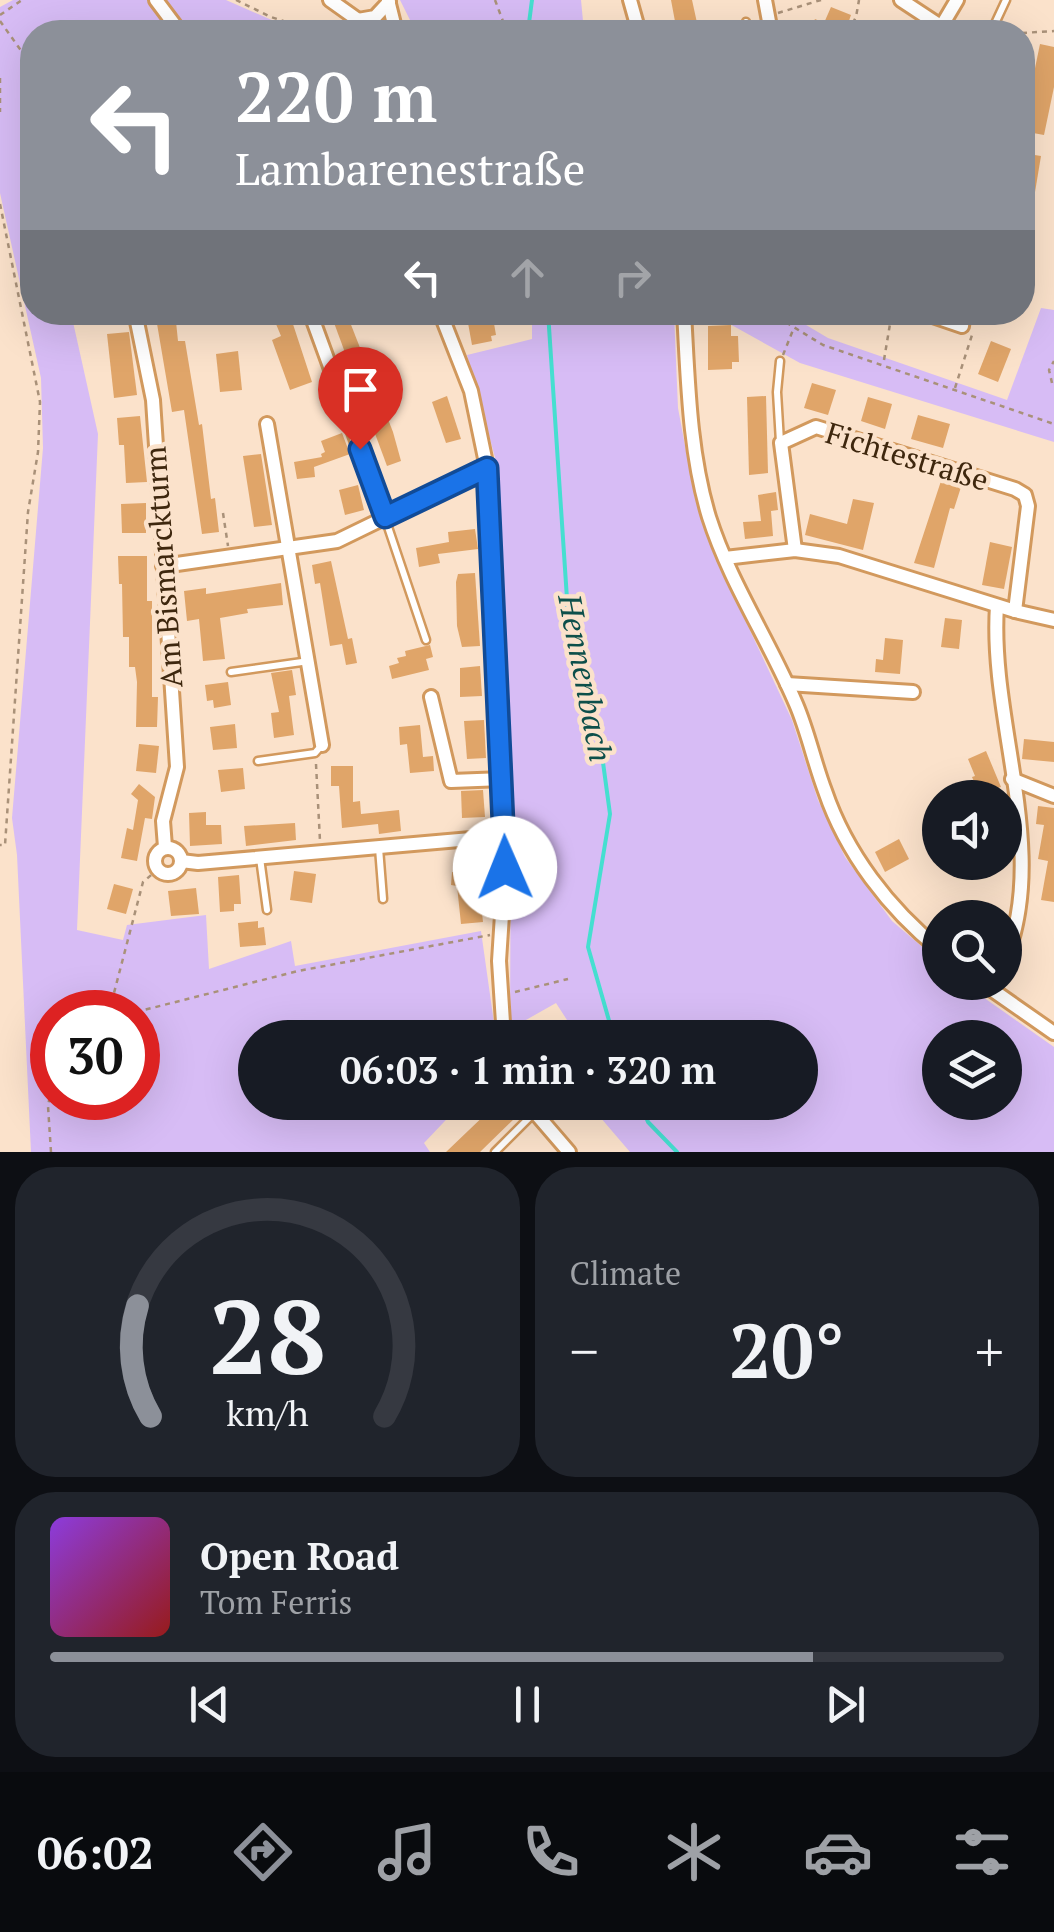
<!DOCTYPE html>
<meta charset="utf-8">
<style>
:root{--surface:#171b24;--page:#20242c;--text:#f1f3f6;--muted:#9ea1a6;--line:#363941;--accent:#8c9099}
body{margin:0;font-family:"PT Serif",serif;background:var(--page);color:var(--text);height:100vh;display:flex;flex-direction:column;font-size:38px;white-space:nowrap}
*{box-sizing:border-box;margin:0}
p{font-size:32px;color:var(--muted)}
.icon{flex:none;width:55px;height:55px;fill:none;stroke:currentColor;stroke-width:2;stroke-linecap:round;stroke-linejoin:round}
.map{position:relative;height:1152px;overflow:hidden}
.side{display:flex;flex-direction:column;gap:15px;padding:15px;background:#0d0f14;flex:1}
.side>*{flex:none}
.banner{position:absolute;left:20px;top:20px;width:1015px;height:305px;border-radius:40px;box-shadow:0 10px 40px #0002;background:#8c9099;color:#fff;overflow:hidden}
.tools{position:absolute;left:922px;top:780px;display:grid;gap:20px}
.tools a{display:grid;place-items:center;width:100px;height:100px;border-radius:50%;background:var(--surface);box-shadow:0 10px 40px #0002;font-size:50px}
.speed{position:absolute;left:30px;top:990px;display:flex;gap:20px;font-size:50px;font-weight:700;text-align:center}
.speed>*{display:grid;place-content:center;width:130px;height:130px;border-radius:50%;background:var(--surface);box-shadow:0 10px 40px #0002;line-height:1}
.speed .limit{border:15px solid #d22;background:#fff;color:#111}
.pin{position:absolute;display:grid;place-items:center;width:85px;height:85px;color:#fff;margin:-102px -42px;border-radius:50% 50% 50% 0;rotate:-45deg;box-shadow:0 0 10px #0007}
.pin .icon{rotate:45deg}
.me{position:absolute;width:110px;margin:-55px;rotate:359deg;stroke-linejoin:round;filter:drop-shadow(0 0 8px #0008)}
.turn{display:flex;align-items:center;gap:35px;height:210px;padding:0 50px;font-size:45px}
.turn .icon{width:130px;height:130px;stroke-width:2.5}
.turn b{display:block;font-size:70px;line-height:85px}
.lanes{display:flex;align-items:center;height:95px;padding:0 50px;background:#0003;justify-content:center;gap:50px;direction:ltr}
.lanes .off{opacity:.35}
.big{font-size:75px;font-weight:600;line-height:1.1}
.side .widget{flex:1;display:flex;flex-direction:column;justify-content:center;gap:15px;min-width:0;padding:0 35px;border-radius:40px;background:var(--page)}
.side .dial{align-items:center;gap:0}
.dial svg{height:260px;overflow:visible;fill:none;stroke:var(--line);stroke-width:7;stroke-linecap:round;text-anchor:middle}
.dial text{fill:var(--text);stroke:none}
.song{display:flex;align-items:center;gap:30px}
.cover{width:120px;height:120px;border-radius:15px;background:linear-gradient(135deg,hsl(270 70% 55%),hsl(0 70% 35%))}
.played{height:10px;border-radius:5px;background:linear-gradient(90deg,var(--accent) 80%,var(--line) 80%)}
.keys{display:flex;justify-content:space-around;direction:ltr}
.heat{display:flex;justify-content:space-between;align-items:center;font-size:55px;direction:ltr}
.side .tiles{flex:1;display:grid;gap:15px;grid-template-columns:1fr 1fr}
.widget:last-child{grid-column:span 2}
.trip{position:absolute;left:238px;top:1020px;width:580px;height:100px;border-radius:50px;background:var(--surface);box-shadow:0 10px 40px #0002;font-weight:600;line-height:100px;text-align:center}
.tab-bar{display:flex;height:160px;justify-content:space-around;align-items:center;background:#090b0e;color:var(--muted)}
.tab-bar .icon{width:70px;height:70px}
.tab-bar .selected{color:var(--accent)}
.tab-bar b{font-size:45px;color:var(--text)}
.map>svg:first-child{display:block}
.green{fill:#d7bcf5;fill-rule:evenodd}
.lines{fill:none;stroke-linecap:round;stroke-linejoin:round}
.stream{stroke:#45dfd0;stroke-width:4}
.building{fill:#e0a569}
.lane-casing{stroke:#d2995d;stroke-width:11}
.street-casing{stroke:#d2995d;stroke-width:18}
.path{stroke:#a99179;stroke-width:2.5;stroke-dasharray:5 5;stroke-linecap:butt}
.lane{stroke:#fff;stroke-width:6}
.street{stroke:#fff;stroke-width:12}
.route-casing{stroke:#114b97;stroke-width:25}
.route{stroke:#1a73e8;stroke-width:18}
.labels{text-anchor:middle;stroke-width:9;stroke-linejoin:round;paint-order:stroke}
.street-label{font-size:30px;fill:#3e270e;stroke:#fbe2cb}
.water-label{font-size:32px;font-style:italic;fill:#0d4f4a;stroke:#fbe2cb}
</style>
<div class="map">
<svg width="1054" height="1152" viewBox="0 0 1054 1152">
<rect width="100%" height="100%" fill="#fbe2cb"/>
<g class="green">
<path d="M 13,0 L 147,0 L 171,32 L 32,32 L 32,312 L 71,313 L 98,434 L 77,930 L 123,940 L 127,925 L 206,915 L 209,969 L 291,941 L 295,966 L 481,931 L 496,1037 L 255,1038 L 255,1102 L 462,1103 L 424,1143 L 430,1152 L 31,1152 L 17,855 L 12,818 L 43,448 L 41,378 L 0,193 L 0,7 ZM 52,1012 L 138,1012 L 138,1098 L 52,1098 Z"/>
<path d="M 166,0 L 226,0 L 274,21 L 259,32 L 190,32 Z"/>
<path d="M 400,0 L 581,0 L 584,32 L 416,32 Z"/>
<path d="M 1041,308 L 1054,310 L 1054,442 L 800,363 L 710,313 L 786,313 L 828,338 L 1007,400 Z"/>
<path d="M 532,313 L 674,313 L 678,408 L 692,483 L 717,560 L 792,720 L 818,800 L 845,857 L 892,921 L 940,962 L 940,982 L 963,983 L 1054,1047 L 1054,1152 L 630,1152 L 588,1103 L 800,1102 L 800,1038 L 578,1037 L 556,1003 L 510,1029 L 511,785 L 496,461 L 467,355 L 532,339 ZM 940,1038 L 1005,1038 L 1005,1102 L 940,1102 Z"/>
</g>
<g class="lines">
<g class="stream">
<path d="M 532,0 L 529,23 L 535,32"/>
<path d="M 548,312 L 568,614 L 599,733 L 610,814 L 588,947 L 614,1038"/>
<path d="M 640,1102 L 648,1122 L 677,1152"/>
</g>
</g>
<g class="building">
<path d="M 671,0 L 692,0 L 699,32 L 677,32 Z"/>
<path d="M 831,7 L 851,15 L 845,32 L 839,29 L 846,32 L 809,32 L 815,19 L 824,23 Z"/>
<path d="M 1040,44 L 1054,47 L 1054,87 L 1044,135 L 1022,131 Z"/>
<path d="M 1022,153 L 1041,156 L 1028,234 L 1022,234 Z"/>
<path d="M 155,312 L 175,312 L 178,341 L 185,341 L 199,425 L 202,424 L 211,499 L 215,498 L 219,532 L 202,534 L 184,410 L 172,412 Z"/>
<path d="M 271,312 L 289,312 L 312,382 L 290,390 L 272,340 L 281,336 Z"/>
<path d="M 330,312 L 346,312 L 393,432 L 401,461 L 387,466 Z"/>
<path d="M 466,312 L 492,312 L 496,335 L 491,336 L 492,341 L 472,345 Z"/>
<path d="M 731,325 L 731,336 L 738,336 L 739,362 L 732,362 L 732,369 L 708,370 L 708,326 Z"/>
<path d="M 129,332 L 137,395 L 114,398 L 107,334 Z"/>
<path d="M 991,341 L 1011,349 L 998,382 L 978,374 Z"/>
<path d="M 238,351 L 242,390 L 220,392 L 216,354 Z"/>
<path d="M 812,383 L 836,390 L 828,415 L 804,408 Z"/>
<path d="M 447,396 L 461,439 L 446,443 L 432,402 Z"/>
<path d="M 766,396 L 768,473 L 749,475 L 747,397 Z"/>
<path d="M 868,397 L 892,404 L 885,429 L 861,421 Z"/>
<path d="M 918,415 L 950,424 L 943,448 L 911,439 Z"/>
<path d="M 140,416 L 147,482 L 126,483 L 124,445 L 119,445 L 117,418 Z"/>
<path d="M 342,433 L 350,454 L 314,467 L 315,477 L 297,479 L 294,462 L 322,457 L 321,454 L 325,452 L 321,441 Z"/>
<path d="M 261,454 L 272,525 L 254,527 L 243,456 Z"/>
<path d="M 941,481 L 961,487 L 954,509 L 950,508 L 934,568 L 914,563 Z"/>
<path d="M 358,485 L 364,510 L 345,515 L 339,490 Z"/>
<path d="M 776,492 L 778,510 L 771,511 L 773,536 L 745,539 L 743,522 L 761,521 L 758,495 Z"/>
<path d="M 853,499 L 874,503 L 863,550 L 805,535 L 810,514 L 847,524 Z"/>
<path d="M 146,503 L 146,533 L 122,533 L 121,504 Z"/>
<path d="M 475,529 L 478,549 L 438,554 L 440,563 L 419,567 L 416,548 L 449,542 L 448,532 Z"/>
<path d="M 990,542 L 1012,547 L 1004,589 L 982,585 Z"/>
<path d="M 118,556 L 147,556 L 147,601 L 152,601 L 152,697 L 158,697 L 157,727 L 136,727 L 137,682 L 135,667 L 129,667 L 129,637 L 123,637 L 122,584 L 119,584 Z"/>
<path d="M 331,561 L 348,639 L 352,638 L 357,663 L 346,665 L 342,644 L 330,646 L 320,583 L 315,584 L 312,565 Z"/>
<path d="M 475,573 L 480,646 L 462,647 L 457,626 L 456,582 L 458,574 Z"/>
<path d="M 281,583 L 283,605 L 247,609 L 248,613 L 220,618 L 225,659 L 203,661 L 199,619 L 187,621 L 184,591 L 206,588 L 206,594 Z"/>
<path d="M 945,618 L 962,620 L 959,649 L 941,647 Z"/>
<path d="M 885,638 L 903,640 L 900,674 L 875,672 L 876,659 L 883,660 Z"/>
<path d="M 430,645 L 433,657 L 426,659 L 429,670 L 392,679 L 389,666 L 399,663 L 397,658 L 406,656 L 405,651 Z"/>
<path d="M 480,666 L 482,696 L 460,697 L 460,668 Z"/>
<path d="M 292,670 L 296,695 L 289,696 L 294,735 L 274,738 L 271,713 L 279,712 L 271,673 Z"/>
<path d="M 228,682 L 231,705 L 214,708 L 213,700 L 207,701 L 205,685 Z"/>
<path d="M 484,720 L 486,758 L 467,759 L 464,721 Z"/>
<path d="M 235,724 L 237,748 L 213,750 L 210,727 Z"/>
<path d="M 420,725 L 423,757 L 433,756 L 434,771 L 410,773 L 407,744 L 400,745 L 399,727 Z"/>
<path d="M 1024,739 L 1054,742 L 1054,762 L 1022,759 Z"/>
<path d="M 139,744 L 159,746 L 156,773 L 136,771 Z"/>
<path d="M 986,751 L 1001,787 L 998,788 L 1002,798 L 981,798 L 972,777 L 975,776 L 968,759 Z"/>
<path d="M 331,766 L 353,766 L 353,802 L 360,801 L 361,814 L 399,810 L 401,831 L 379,834 L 378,824 L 342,828 L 339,786 L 331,786 Z"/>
<path d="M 243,768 L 245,789 L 221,792 L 218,770 Z"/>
<path d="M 139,784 L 155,797 L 152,819 L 145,818 L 137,861 L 121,858 L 127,828 L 133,830 L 138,800 L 131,794 Z"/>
<path d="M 483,790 L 485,817 L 462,818 L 461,791 Z"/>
<path d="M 1038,806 L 1054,808 L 1054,902 L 1041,900 L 1048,861 L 1038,859 L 1044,825 L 1036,824 Z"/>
<path d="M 206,812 L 206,825 L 221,825 L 222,844 L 190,846 L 189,813 Z"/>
<path d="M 295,823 L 296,840 L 246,846 L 244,826 Z"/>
<path d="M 899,839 L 909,859 L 885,872 L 875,852 Z"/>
<path d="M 462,856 L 482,857 L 479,886 L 483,922 L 461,924 L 457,886 L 451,885 L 452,872 L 462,873 Z"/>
<path d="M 294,871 L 316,874 L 312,903 L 290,900 Z"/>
<path d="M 239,875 L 241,904 L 234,904 L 234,911 L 220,912 L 218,877 Z"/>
<path d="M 114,884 L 133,889 L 126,914 L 107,909 Z"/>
<path d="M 196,888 L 199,914 L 171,916 L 168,891 Z"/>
<path d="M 258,921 L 258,928 L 264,927 L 266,945 L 240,947 L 238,923 Z"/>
<path d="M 488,1102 L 503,1102 L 515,1118 L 480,1152 L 446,1152 L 492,1108 Z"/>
</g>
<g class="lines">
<g class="lane-casing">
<g id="lane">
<path d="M 746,22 L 748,32"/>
<path d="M 713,30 L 714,32"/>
<path d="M 992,30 L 1006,0"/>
<path d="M 780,361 L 777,392 L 780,442"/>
<path d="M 385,518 L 426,640"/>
<path d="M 231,672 L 309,661"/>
<path d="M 258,761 L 315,753 L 321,746"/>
<path d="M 379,848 L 383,899"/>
<path d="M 260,858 L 267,910"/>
<path d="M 495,1152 L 533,1114"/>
</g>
</g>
<g class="street-casing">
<g id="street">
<path d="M 156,0 L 180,32"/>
<path d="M 330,0 L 375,32"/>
<path d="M 388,0 L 396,32"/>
<path d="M 630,0 L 639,32"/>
<path d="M 765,0 L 771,32"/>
<path d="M 901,0 L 942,27"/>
<path d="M 358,20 L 375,17 L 389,2"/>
<path d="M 938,32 L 957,0"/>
<path d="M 135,312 L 153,400 L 177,767 L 163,821 L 165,847"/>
<path d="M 310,312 L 385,517"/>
<path d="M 440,312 L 471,391 L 487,468 L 504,779 L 505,868 L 499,961 L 504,1038"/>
<path d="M 684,312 C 688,380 689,451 709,517 C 730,583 769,640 796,704 C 808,732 814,762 825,791 C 846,853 889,909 940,950"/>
<path d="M 921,312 L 962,326 L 964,312"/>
<path d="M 267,424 L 322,745"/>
<path d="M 795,550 L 781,443 L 816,427 L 1015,489 L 1025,495 L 1028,506 L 1015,611"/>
<path d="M 725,558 L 795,550 L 839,556 L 1015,611 L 1054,620"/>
<path d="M 163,566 L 337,541 L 487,468"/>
<path d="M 997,606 C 989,722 1050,850 1005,960"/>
<path d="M 787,684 L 913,692"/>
<path d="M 431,697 L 451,781 L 504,779"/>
<path d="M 1012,779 L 1054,796"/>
<circle cx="168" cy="861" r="13"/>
<path d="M 181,861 L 198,863 L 505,836"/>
<path d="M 981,982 L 1054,1033"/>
<path d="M 526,1102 L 569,1152"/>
</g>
</g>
<g class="path">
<path d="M 236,0 L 271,17 L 317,32"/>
<path d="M 495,0 L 507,32"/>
<path d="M 778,13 L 821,0"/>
<path d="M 0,15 L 22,0"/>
<path d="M 0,21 L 32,66"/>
<path d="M 957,23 L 983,29"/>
<path d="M 1001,31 L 1013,32"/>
<path d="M 848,32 L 856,17 L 859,0"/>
<path d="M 1022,33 L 1054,31"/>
<path d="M 0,78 L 0,112"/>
<path d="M 0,204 L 40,402 L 38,452 L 28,512 L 5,845 L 0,845"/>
<path d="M 769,312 L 823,345 L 1054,424"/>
<path d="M 783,355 L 793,330"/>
<path d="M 884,360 L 892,312"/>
<path d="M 1052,383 L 1049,370 L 1054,361"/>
<path d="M 955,388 L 972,335"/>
<path d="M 223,513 L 228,546"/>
<path d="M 316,764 L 320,841"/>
<path d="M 515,992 L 568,979"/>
<path d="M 109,1012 L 143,882 L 157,870"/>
<path d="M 136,1012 L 298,971 L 490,935"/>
<path d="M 51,1152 L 48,1106 L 52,1085"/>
</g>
<use href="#lane" class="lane"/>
<use href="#street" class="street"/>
</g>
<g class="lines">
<g class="route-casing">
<path id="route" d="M 360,449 L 385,517 L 487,468 L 505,868"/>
</g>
<use href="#route" class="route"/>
</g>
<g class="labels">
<g class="street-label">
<text transform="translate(907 457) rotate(17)" y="10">Fichtestraße</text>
<text transform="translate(164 567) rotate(-94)" y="10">Am Bismarckturm</text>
</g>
<g class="water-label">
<text transform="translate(585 678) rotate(79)" y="11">Hennenbach</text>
</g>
</g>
</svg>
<div class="tools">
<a><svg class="icon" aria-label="sound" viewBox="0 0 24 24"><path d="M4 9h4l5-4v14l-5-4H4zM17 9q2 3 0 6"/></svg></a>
<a><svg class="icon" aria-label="search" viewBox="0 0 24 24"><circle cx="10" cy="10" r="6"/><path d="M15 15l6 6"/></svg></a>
<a><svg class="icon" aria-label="layers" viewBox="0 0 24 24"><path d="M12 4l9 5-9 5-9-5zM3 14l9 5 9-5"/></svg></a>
</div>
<div class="speed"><div class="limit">30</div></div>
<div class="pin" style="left:360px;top:449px;background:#d93025"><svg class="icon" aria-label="arrive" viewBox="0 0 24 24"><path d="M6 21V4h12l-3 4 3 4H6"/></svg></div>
<svg class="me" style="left:505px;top:868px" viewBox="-20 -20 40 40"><circle r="19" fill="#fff"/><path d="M0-13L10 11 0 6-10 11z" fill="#1a73e8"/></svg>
<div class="trip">06:03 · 1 min · 320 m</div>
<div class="banner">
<div class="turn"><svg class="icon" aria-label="left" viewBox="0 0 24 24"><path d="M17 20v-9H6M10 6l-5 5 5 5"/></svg><div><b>220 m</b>Lambarenestraße</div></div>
<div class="lanes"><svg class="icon" aria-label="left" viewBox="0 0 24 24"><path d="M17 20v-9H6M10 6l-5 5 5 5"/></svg><svg class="icon off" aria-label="ahead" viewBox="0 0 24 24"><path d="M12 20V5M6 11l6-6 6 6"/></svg><svg class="icon off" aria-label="right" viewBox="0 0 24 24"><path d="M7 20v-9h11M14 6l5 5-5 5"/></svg></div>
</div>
</div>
<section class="side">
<div class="tiles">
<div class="widget dial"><svg viewBox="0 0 100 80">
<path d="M14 69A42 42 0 1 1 86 69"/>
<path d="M14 69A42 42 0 0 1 10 35" stroke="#8c9099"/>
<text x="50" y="56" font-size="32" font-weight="700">28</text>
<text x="50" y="72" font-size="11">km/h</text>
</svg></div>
<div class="widget"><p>Climate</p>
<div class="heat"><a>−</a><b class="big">20°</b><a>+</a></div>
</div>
<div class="widget">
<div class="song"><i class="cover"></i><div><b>Open Road</b><p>Tom Ferris</p></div></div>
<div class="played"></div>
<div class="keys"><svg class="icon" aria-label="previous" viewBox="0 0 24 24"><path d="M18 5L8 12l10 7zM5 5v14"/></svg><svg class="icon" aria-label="pause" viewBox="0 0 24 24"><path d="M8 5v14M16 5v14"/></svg><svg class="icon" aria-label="next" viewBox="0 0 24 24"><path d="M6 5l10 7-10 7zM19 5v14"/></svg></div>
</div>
</div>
</section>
<nav class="tab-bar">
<b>06:02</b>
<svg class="icon selected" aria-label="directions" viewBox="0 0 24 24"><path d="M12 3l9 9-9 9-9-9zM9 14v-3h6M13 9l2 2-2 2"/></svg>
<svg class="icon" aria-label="music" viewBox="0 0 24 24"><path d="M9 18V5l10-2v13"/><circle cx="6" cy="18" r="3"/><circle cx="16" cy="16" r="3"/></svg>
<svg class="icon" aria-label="phone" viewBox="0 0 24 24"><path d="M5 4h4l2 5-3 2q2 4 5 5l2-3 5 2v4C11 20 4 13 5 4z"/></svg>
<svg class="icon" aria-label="climate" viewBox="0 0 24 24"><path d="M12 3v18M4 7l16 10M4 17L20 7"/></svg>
<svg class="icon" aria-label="car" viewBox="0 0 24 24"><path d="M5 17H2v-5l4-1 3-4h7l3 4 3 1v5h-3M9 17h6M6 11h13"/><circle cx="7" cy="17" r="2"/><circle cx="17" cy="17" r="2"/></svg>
<svg class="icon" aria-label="filters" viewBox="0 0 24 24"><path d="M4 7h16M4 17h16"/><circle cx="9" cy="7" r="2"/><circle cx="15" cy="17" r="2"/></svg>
</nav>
